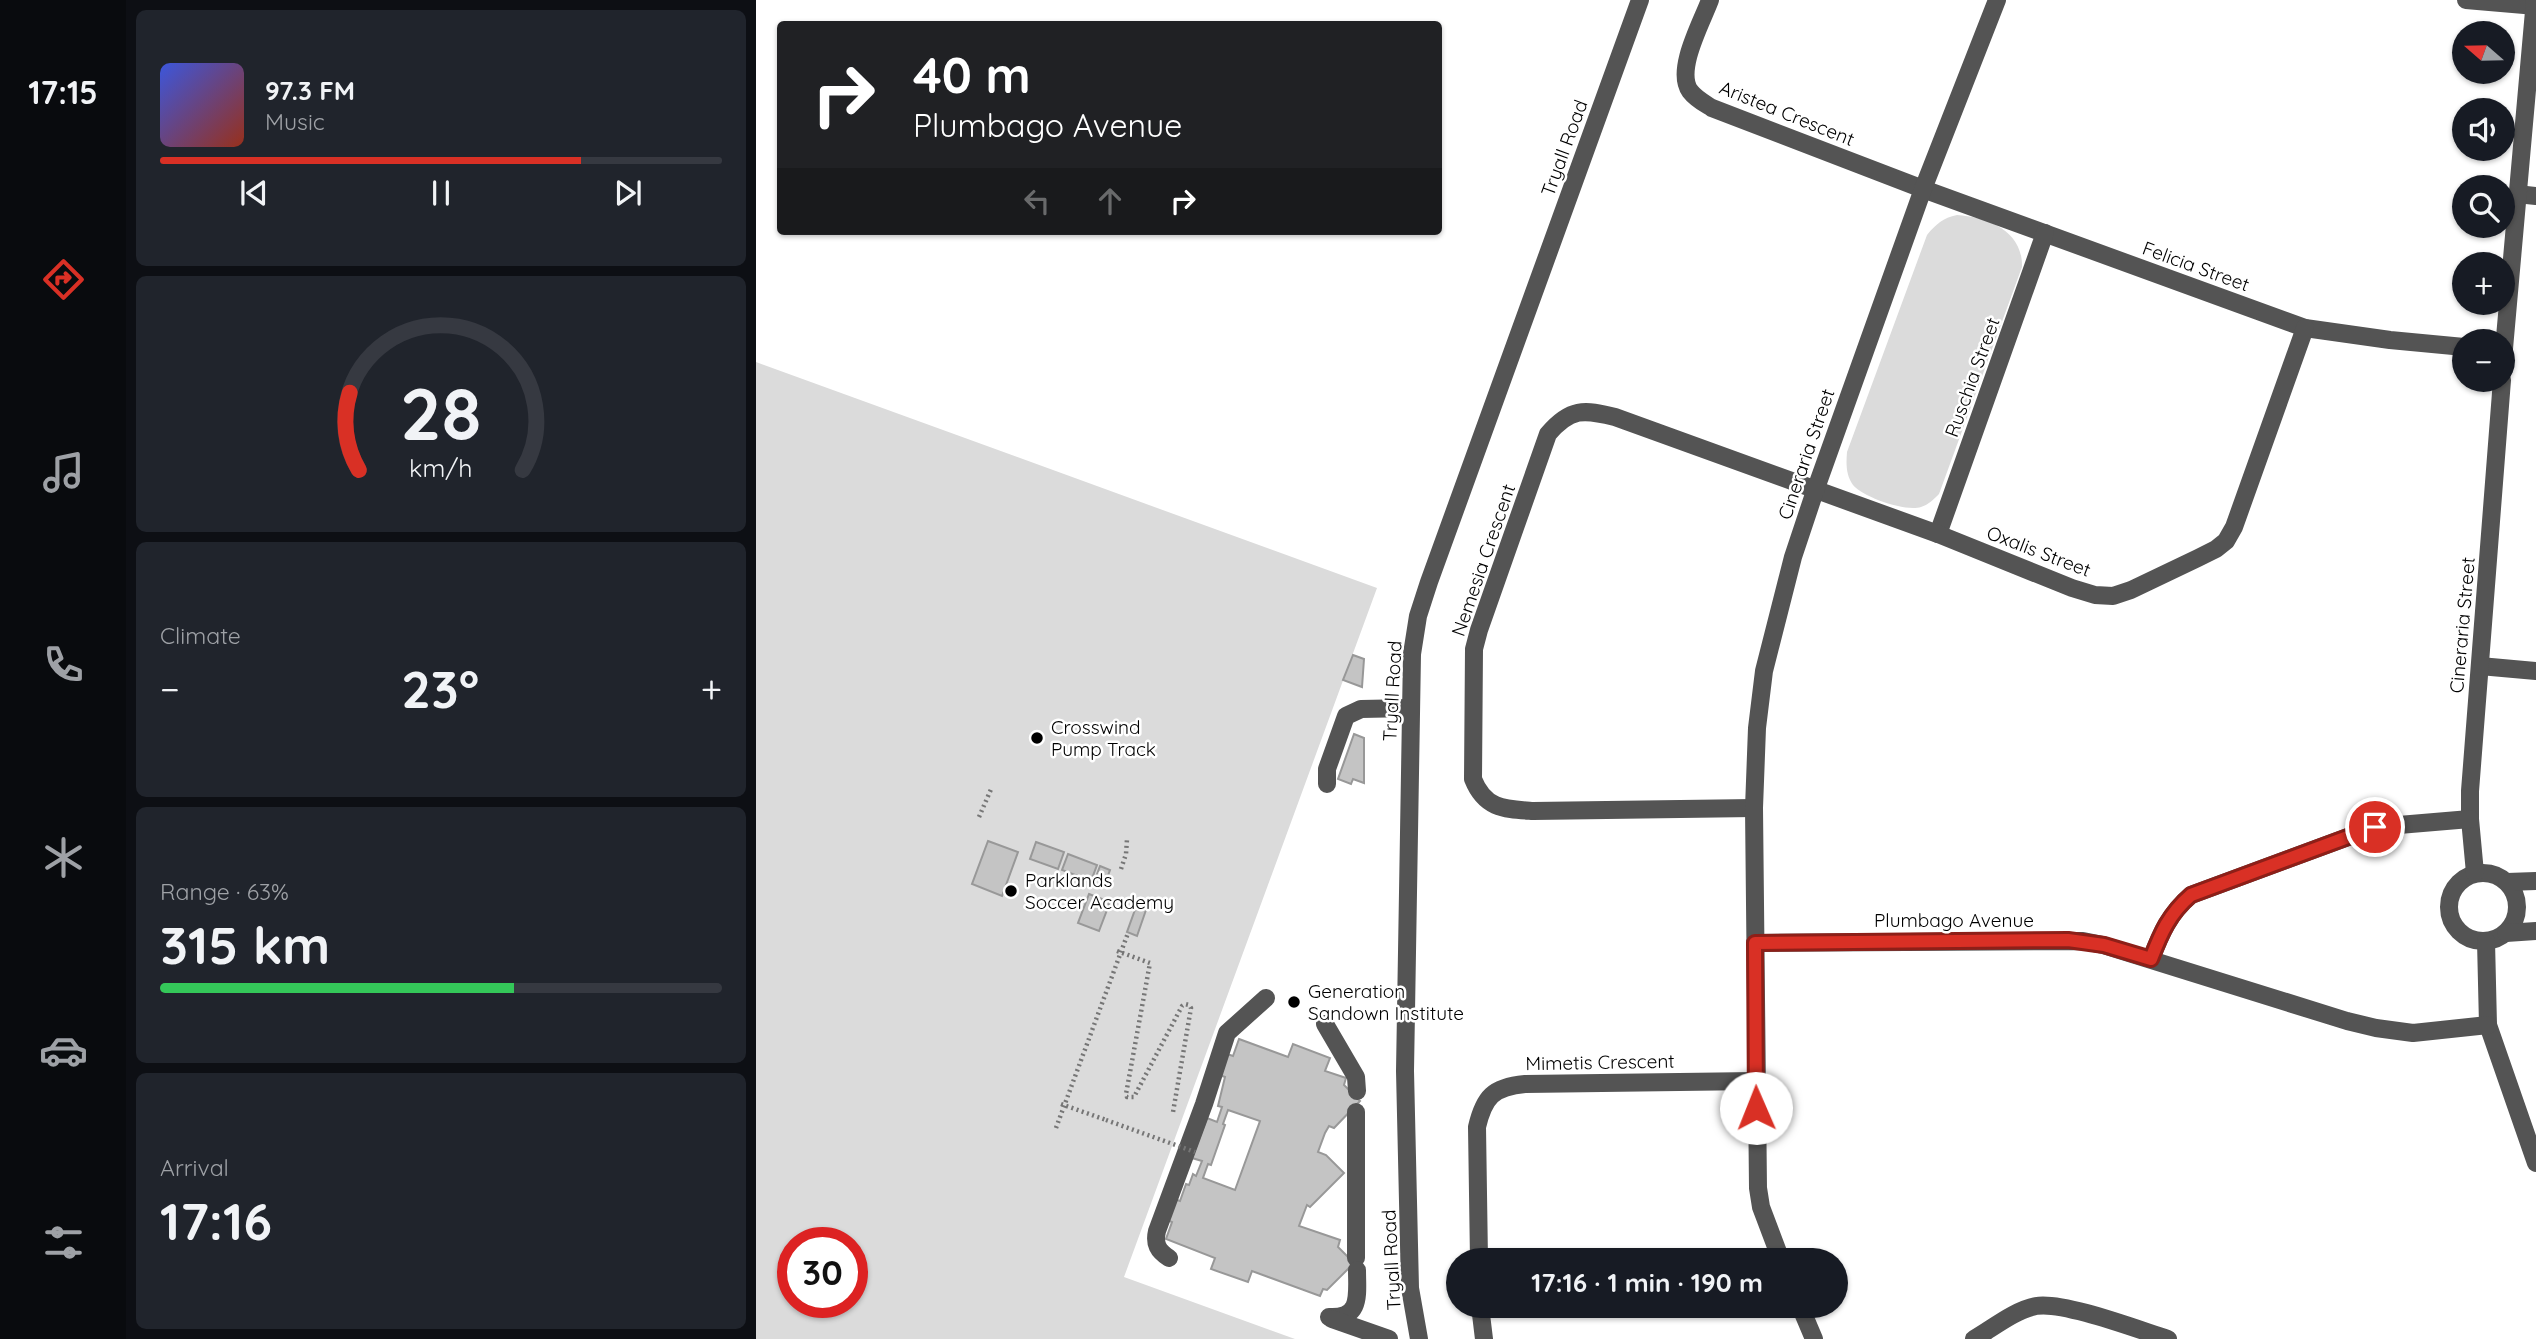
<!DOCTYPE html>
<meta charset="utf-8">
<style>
:root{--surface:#171b24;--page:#20242c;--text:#f1f3f6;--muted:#9ea1a6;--line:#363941;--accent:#d93025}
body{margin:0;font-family:Quicksand,sans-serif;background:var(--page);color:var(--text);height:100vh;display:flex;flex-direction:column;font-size:26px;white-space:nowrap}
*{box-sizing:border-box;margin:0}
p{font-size:23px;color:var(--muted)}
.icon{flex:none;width:38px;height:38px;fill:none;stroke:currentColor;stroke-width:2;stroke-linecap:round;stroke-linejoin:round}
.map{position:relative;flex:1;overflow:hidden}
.sheet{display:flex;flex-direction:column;gap:10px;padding:10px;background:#0d0f14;width:630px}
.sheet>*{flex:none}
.hud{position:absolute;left:21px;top:21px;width:665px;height:214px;border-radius:7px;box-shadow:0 2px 5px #0004;background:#202124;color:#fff;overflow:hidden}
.needle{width:46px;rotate:290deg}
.controls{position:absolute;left:1696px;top:21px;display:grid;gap:14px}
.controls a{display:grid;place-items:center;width:63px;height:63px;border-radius:50%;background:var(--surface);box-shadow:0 2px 5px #0004;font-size:35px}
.speed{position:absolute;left:21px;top:1227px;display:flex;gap:14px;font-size:35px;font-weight:700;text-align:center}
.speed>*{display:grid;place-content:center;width:91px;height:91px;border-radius:50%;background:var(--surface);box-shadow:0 2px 5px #0004;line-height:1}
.speed .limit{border:10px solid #d22;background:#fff;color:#111}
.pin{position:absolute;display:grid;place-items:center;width:60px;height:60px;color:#fff;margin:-30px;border:4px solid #fff;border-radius:50%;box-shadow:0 2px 7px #0007}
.me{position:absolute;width:77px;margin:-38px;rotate:359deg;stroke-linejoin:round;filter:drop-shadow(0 0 5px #0008)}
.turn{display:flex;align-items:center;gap:24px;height:147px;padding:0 21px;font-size:32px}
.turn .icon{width:91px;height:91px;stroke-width:2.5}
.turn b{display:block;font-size:49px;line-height:60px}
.lanes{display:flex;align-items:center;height:66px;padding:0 21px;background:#0003;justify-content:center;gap:35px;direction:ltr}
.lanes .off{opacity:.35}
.big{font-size:52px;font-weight:700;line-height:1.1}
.sheet .widget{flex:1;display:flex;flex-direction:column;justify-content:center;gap:10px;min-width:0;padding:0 24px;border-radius:10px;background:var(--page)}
.sheet .dial{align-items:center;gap:0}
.dial svg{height:182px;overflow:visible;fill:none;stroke:var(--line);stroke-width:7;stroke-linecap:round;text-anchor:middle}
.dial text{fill:var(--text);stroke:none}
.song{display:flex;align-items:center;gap:21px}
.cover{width:84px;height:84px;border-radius:10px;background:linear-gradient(135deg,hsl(230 70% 55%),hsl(10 70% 35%))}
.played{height:7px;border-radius:4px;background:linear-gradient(90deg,var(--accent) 75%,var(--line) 75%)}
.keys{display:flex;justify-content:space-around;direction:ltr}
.heat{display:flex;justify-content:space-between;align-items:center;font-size:38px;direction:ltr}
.charge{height:10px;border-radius:5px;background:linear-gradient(90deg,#34c759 63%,var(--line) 0)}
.trip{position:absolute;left:690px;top:1248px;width:402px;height:70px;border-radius:35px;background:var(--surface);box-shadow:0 2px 5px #0004;font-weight:700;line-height:70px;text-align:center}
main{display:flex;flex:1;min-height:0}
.tab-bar{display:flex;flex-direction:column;width:126px;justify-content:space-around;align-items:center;background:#090b0e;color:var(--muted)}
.tab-bar .icon{width:49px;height:49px}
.tab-bar .current{color:var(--accent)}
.tab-bar b{font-size:32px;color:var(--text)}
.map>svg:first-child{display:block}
.green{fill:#dbdbdb;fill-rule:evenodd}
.building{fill:#c4c4c4;stroke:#989898;stroke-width:2;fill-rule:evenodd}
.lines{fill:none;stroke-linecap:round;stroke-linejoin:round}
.path{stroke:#767676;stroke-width:4.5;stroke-dasharray:2 3.5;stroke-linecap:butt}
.minor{stroke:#545454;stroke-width:18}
.path-bridge{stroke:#767676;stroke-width:4.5;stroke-dasharray:2 3.5;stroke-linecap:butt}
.route-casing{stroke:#8d1f18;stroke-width:18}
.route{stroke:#d93025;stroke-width:12}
.poi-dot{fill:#000;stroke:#fff;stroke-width:2.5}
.labels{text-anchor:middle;stroke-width:5;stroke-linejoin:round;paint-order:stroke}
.street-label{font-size:19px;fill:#000;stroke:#fff}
.poi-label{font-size:19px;fill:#000;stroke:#fff;text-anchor:start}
</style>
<main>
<nav class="tab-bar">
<b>17:15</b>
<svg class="icon current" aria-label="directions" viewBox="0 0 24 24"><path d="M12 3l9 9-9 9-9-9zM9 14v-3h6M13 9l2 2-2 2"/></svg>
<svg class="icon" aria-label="music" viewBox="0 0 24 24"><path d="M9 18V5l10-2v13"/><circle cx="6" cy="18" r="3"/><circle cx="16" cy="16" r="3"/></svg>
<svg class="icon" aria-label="phone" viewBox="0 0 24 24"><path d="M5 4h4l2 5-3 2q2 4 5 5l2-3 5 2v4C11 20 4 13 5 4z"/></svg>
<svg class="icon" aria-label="climate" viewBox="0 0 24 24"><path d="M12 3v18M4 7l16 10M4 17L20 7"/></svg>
<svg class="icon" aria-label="car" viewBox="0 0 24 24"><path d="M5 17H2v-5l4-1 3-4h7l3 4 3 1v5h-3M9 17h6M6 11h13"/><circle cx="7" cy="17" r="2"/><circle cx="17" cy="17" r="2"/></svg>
<svg class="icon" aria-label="filters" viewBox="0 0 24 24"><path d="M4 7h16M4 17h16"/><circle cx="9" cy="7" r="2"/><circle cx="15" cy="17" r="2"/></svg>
</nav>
<section class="sheet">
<div class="widget">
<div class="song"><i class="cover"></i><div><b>97.3 FM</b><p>Music</p></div></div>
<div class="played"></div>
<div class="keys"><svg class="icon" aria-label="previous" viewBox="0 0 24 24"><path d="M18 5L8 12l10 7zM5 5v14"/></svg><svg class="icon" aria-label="pause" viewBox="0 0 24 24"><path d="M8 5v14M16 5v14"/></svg><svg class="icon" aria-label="next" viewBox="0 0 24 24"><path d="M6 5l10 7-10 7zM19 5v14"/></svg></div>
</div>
<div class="widget dial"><svg viewBox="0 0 100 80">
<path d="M14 69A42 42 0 1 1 86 69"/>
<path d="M14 69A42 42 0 0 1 10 35" stroke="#d93025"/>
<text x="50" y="56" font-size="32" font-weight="700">28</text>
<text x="50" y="72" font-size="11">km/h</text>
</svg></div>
<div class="widget"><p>Climate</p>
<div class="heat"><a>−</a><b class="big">23°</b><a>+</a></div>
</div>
<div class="widget"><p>Range · 63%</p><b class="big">315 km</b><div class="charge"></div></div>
<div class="widget"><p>Arrival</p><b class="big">17:16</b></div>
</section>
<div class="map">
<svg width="1780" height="1339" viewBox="0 0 1780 1339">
<rect width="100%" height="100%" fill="#fff"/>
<g class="green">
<path d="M 1201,215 C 1232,217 1267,231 1266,267 L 1183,494 C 1177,500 1172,505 1165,507 C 1149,512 1107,497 1097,485 C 1090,475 1090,464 1091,452 L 1171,235 C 1180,224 1187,218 1201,215 Z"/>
<path d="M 0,362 L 621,588 L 368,1277 L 539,1339 L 0,1339 ZM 37,1242 L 96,1242 L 96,1302 L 37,1302 Z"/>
</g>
<g class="building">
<path d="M 597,655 L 608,659 L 606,687 L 587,680 Z"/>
<path d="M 598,734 L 608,738 L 608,783 L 597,779 L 595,784 L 582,779 Z"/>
<path d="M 232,841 L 262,852 L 246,896 L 216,884 Z"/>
<path d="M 280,842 L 308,852 L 302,869 L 274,859 Z"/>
<path d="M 312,854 L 341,865 L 335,881 L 306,870 Z"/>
<path d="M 344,866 L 354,870 L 350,881 L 340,877 Z"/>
<path d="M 333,894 L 354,902 L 343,931 L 322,923 Z"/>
<path d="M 380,907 L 390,910 L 381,936 L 371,932 Z"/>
<path d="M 483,1039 L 532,1057 L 537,1044 L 574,1058 L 569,1071 L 590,1078 L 588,1085 L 604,1101 L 578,1128 L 573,1126 L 569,1133 L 562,1152 L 570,1155 L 588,1173 L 554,1207 L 551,1205 L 543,1226 L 584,1240 L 582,1247 L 598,1263 L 571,1290 L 567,1289 L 564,1296 L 496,1271 L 492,1282 L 455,1269 L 459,1258 L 410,1239 L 416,1222 L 408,1219 L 415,1198 L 424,1201 L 430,1184 L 433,1185 L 437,1174 L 440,1176 L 446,1161 L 436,1158 L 451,1118 L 461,1122 L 466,1107 L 462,1106 L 469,1077 L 460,1074 L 468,1053 L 477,1056 ZM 472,1110 L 504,1121 L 479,1190 L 447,1178 L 452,1164 L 455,1165 L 469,1125 L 467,1124 Z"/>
</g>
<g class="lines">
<g class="path">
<path d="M 223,817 L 236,787"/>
<path d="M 365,869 L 370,854 L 371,839"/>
<path d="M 361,951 L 394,963 L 370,1094 L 371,1097 L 378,1097 L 426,1006 L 429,1004 L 433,1005 L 435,1008 L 417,1112"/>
<path d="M 305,1104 L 350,1120"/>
<path d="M 300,1128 L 372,933"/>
</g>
<g class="minor">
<path d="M 954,0 C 946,22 919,70 934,91 C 940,99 948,103 956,108 L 1167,189 L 1549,328 L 1634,340 L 1708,347"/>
<path d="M 1710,0 L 1780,6"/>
<path d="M 1761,194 L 1780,196"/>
<path d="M 1746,371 L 1779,0"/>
<path d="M 1182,534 L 1289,233"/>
<path d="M 1724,666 L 1780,671"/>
<path d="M 571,784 L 571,769 L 590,716 L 605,709 L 655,708"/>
<path d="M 998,808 L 777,811 C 748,809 729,809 717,779 L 718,649 L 723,630 L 792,434 C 814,408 828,409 859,417 L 1182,534 L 1316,588 L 1339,595 L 1357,596 L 1375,590 L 1442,558 L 1460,549 L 1470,541 L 1478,527 L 1549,328"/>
<circle cx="1727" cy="907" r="34"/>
<path d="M 1719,873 L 1714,819 L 1714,791 L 1746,380"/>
<path d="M 1751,882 L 1780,881"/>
<path d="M 1750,933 L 1780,931"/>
<path d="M 1730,941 L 1732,1025 L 1780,1163"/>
<path d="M 999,943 L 1327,941 L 1347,945 L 1591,1021 L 1620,1028 L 1657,1033 L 1732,1025"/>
<path d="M 1395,959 C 1405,933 1413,914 1435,895 L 1619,827 L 1714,819"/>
<path d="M 569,1024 L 600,1077 L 601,1091"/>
<path d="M 413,1258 C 402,1251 398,1244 401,1231 L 448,1104 L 471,1033 L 510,998"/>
<path d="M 600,1258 L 600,1112"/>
<path d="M 723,1260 L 721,1127 C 728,1097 737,1087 769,1084 L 1000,1081"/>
<path d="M 1025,1260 L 1005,1207 L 1002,1188 L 998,808 L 1001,728 L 1008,671 L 1037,557 L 1059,491 L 1167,189 L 1241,0"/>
<path d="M 724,1306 L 728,1339"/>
<path d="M 1044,1306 L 1058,1339"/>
<path d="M 573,1317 C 606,1319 601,1294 601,1270"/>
<path d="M 576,1319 L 633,1339"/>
<path d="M 663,1339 L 654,1288 L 649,1071 L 656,654 L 662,616 L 673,582 L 884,0"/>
<path d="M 1218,1339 C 1237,1328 1259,1310 1280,1306 C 1307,1301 1383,1330 1412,1339"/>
</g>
<path class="path-bridge" d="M 350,1120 L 439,1152"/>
</g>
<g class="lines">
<g class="route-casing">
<path id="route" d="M 1000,1108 L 999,943 L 1312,940 L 1348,945 L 1395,959 C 1405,933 1413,914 1435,895 L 1619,827"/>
</g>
<use href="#route" class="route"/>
</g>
<g class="poi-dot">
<circle cx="281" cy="738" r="7"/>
<circle cx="255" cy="891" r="7"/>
<circle cx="538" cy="1002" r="7"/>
</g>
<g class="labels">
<g class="street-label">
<text transform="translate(1031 113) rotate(22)" y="7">Aristea Crescent</text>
<text transform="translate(808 148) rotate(-70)" y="7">Tryall Road</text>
<text transform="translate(1440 266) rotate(20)" y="7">Felicia Street</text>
<text transform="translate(1216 377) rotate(-70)" y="7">Ruschia Street</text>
<text transform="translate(1050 454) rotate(-71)" y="7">Cineraria Street</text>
<text transform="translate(1283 551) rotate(21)" y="7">Oxalis Street</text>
<text transform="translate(727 560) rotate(-71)" y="7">Nemesia Crescent</text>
<text transform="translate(1706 625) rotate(-85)" y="7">Cineraria Street</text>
<text transform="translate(636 691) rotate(-87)" y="7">Tryall Road</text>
<text x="1198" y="927">Plumbago Avenue</text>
<text transform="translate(844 1062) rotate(-1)" y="7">Mimetis Crescent</text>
<text transform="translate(635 1260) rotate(-93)" y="7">Tryall Road</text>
</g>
<g class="poi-label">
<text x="295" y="734">Crosswind<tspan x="295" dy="22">Pump Track</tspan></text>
<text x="269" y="887">Parklands<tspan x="269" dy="22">Soccer Academy</tspan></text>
<text x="552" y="998">Generation<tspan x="552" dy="22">Sandown Institute</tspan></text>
</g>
</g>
</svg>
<div class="controls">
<a><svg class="needle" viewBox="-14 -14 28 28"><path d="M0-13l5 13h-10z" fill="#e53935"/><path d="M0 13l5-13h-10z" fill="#9ea1a6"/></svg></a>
<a><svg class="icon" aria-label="sound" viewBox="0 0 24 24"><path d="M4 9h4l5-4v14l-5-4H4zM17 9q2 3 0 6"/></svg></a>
<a><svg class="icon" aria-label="search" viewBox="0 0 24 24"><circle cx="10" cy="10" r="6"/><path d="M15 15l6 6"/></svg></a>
<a>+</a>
<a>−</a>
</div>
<div class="speed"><div class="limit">30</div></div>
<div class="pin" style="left:1619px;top:827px;background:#d93025"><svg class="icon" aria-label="arrive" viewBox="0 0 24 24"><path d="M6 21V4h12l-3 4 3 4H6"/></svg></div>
<svg class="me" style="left:1000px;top:1108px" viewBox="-20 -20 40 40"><circle r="19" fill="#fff"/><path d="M0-13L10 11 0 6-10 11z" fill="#d93025"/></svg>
<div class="trip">17:16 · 1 min · 190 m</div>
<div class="hud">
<div class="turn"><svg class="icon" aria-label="right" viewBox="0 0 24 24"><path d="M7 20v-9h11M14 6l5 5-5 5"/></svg><div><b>40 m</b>Plumbago Avenue</div></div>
<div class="lanes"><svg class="icon off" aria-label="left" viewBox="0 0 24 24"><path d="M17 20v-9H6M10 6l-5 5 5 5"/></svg><svg class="icon off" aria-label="ahead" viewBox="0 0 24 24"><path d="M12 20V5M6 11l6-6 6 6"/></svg><svg class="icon" aria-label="right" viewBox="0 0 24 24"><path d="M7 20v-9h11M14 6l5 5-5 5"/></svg></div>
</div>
</div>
</main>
